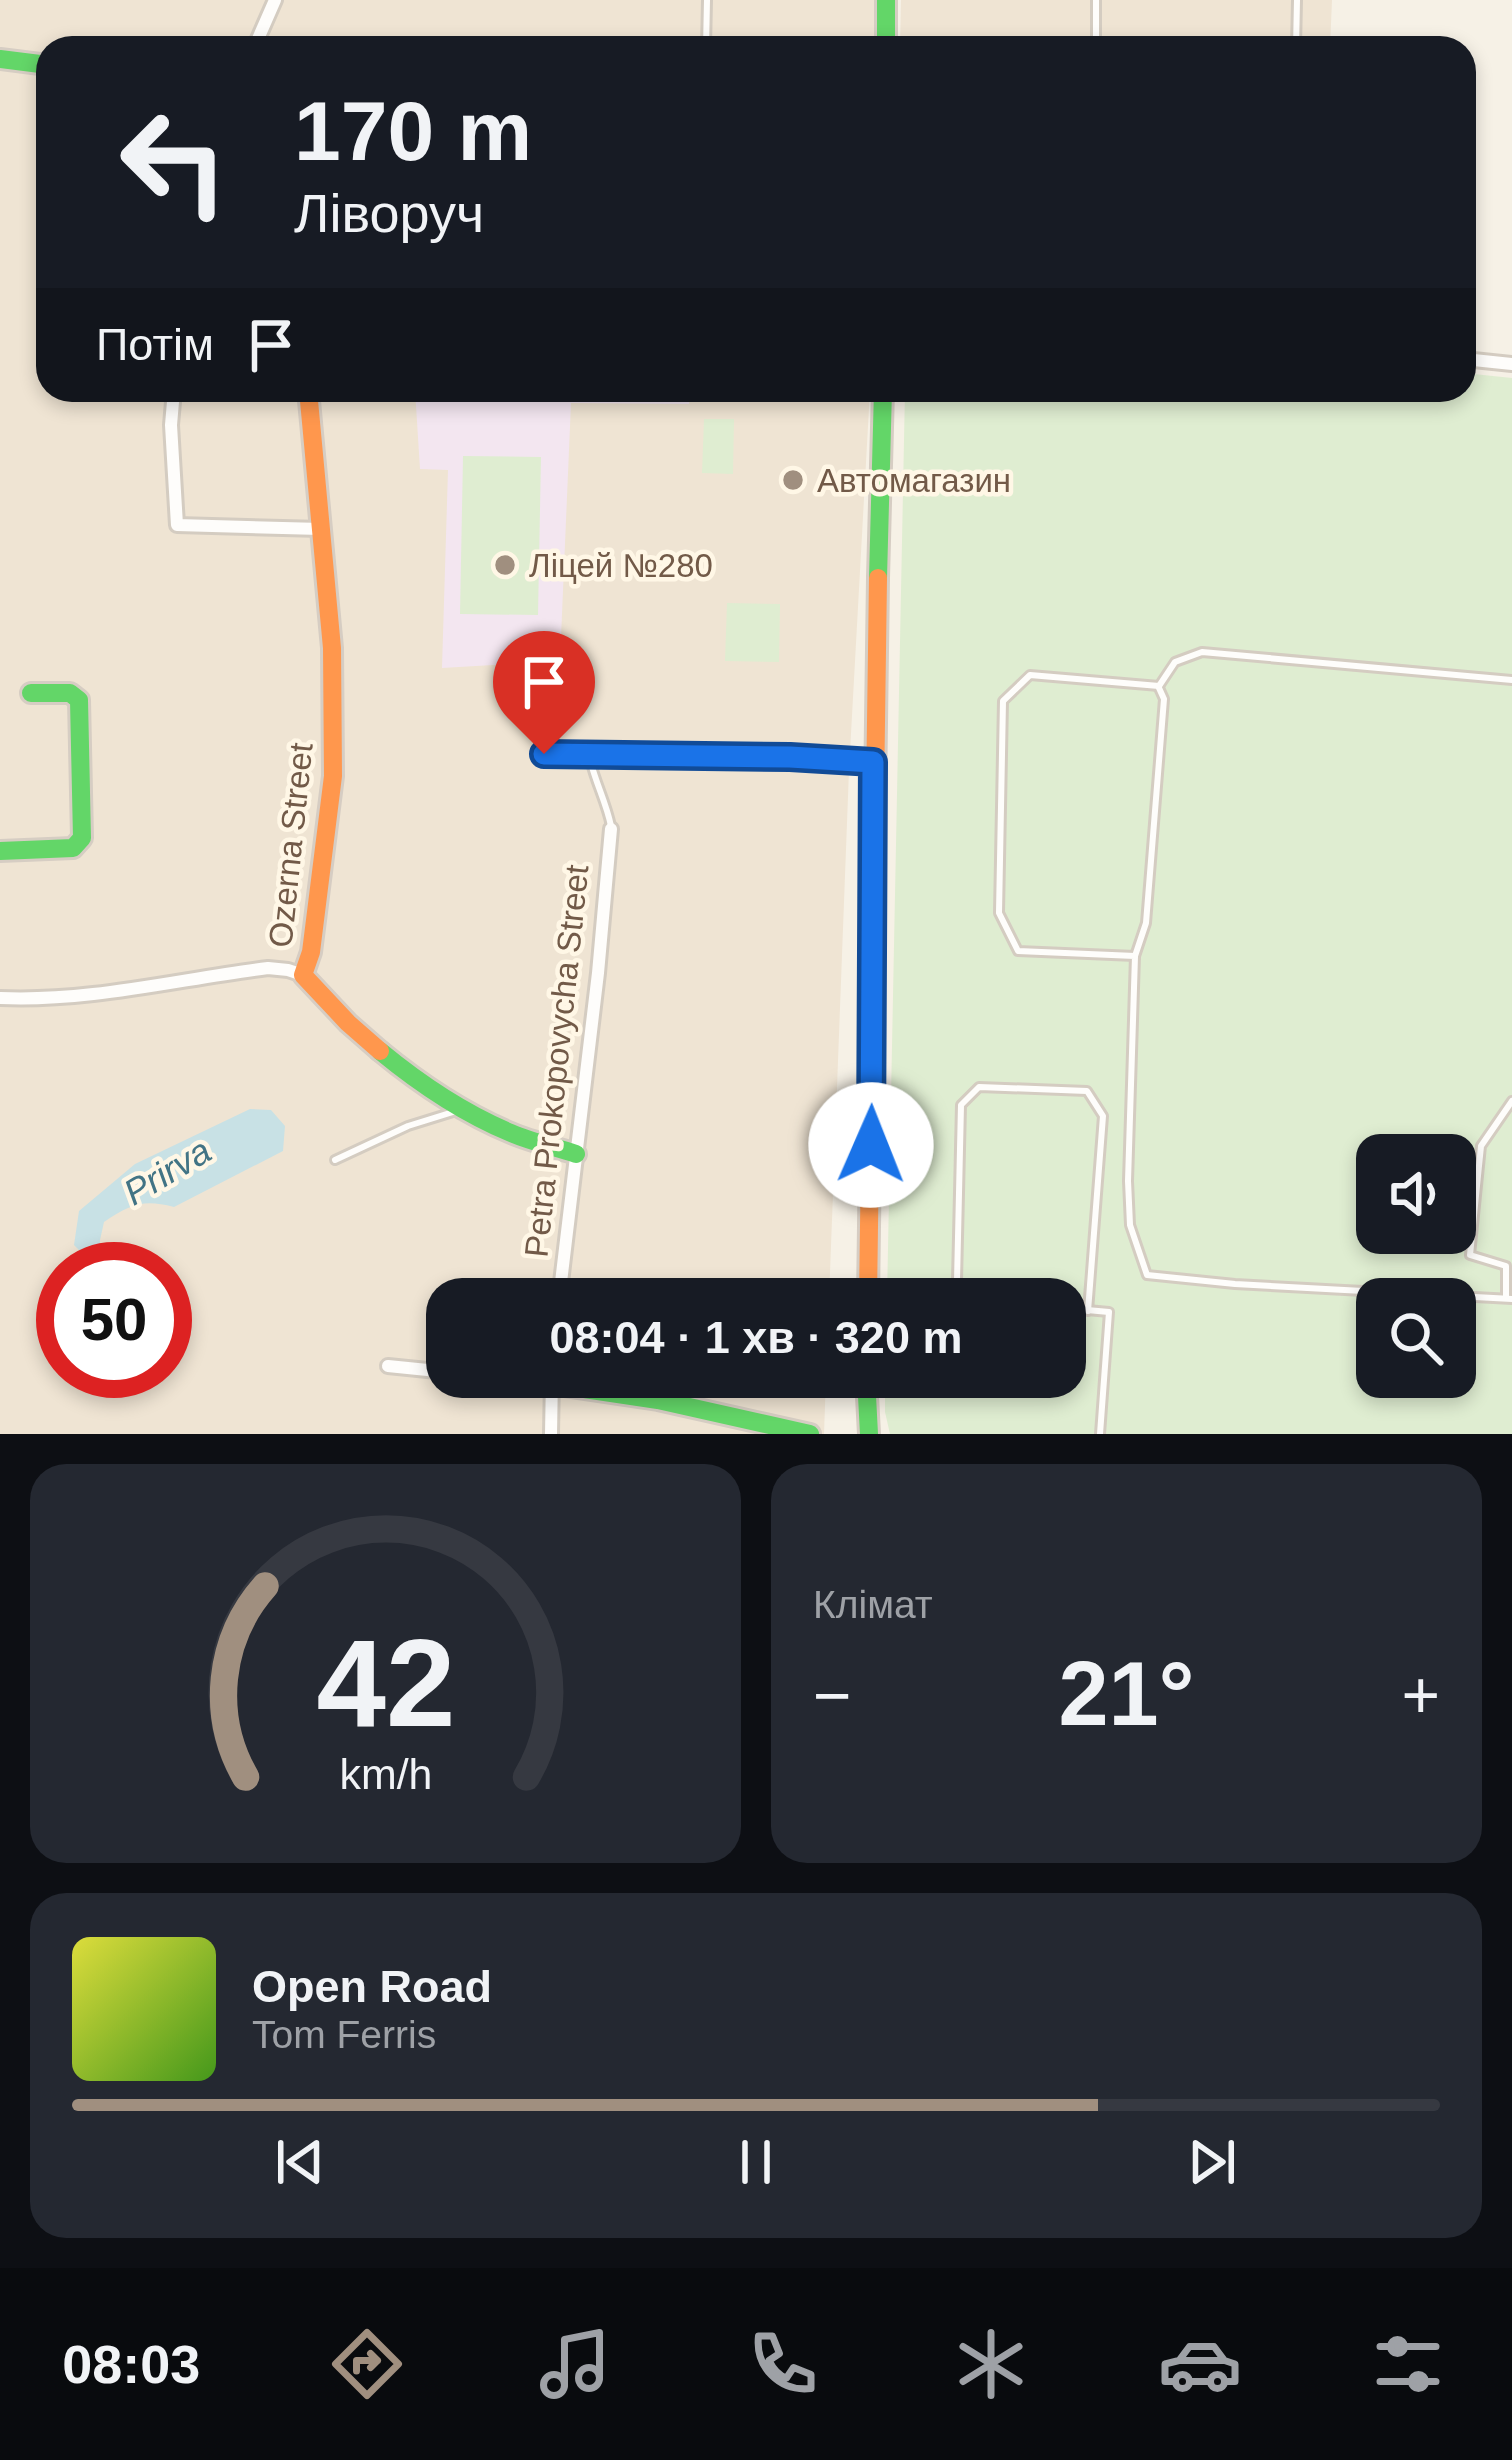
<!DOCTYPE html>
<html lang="uk">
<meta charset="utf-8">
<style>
:root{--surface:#171b24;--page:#242831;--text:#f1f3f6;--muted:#9ea1a6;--line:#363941;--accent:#a08f7f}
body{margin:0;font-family:Helvetica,sans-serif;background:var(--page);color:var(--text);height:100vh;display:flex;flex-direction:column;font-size:45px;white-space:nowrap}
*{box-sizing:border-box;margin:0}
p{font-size:39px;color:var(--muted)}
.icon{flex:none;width:66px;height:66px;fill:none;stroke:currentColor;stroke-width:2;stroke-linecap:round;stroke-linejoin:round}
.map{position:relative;height:1434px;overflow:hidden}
.details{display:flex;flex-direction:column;gap:30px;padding:30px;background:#0d0f14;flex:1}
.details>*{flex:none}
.guide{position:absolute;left:36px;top:36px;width:1440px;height:366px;border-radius:36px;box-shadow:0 6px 18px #0003;background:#171b24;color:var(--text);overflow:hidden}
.fabs{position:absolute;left:1356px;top:1134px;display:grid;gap:24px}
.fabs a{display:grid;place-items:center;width:120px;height:120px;border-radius:24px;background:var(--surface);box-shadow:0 6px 18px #0003;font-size:60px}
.speed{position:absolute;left:36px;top:1242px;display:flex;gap:24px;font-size:60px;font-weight:700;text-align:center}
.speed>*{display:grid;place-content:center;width:156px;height:156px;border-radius:50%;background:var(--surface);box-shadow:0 6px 18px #0003;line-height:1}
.speed .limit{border:18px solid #d22;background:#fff;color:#111}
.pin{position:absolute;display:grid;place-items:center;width:102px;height:102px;color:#fff;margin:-123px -51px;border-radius:50% 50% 50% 0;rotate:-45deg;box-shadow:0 0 12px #0007}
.pin .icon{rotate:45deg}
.me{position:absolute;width:132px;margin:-66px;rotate:1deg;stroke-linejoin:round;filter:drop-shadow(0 0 9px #0008)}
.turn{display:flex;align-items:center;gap:42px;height:252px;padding:0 60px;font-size:54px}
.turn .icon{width:156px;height:156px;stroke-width:2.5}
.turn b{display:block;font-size:84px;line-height:102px}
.then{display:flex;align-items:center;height:114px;padding:0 60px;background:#0003;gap:24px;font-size:45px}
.big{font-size:90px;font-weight:600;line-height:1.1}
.details .tile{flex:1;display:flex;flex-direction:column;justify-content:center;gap:18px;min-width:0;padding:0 42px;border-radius:36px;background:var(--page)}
.details .dial{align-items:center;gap:0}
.dial svg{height:312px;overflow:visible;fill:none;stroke:var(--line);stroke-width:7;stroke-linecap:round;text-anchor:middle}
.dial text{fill:var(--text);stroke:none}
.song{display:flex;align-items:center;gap:36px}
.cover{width:144px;height:144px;border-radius:18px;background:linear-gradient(135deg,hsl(60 70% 55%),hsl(100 70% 35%))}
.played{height:12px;border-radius:6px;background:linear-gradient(90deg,var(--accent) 75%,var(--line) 75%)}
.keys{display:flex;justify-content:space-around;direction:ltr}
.heat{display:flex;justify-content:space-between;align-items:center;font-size:66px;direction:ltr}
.details .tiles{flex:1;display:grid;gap:30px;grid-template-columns:1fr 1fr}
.tile:last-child{grid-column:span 2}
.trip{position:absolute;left:426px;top:1278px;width:660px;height:120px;border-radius:36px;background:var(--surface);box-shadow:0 6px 18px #0003;font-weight:600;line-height:120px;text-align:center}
.tab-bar{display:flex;height:192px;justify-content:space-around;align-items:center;background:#090b0e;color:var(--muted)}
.tab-bar .icon{width:84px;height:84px}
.tab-bar .active{color:var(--accent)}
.tab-bar b{font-size:54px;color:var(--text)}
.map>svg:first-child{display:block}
.residential{fill:#efe4d3;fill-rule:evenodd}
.education{fill:#f3e6f0}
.green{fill:#dfedd1;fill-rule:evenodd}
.water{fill:#c8e1e5}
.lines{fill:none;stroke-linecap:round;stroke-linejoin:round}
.lane-casing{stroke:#d4ccc1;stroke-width:12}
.street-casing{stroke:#d4ccc1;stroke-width:18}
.fast-casing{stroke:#d6cdc3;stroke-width:24}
.slow-casing{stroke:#d6cdc3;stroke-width:24}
.lane{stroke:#fefdfb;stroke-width:6}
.street{stroke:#fefdfb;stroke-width:12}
.fast{stroke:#63d668;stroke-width:18}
.slow{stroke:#ff974d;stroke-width:18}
.route-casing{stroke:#114b97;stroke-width:30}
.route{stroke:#1a73e8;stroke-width:21}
.poi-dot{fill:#a08f7f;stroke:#fff7e6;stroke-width:4.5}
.labels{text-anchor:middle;stroke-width:9;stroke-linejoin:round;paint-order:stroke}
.poi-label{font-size:33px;fill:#725a48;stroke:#fff7e6;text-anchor:start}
.street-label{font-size:33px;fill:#725a48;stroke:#fff7e6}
.water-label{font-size:36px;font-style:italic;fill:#427485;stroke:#fff7e6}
</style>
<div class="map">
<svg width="1512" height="1434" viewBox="0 0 1512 1434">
<rect width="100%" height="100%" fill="#f6f1e6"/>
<g class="residential">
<path d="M 0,0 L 878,0 L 877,48 L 48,48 L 48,390 L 870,390 L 849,770 L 829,1299 L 447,1299 L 447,1377 L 826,1377 L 824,1434 L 0,1434 ZM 63,1269 L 165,1269 L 165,1371 L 63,1371 Z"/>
<path d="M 901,0 L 1332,0 L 1330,48 L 900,48 Z"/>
</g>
<path class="education" d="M 415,390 L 689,390 L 689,404 L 571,403 L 560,661 L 442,668 L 448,470 L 420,469 Z"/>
<g class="green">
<path d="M 1464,373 L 1512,378 L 1512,1434 L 890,1434 L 885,1412 L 885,1377 L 1065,1377 L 1065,1299 L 887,1299 L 905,390 L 1464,390 ZM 1377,1155 L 1455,1155 L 1455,1233 L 1377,1233 ZM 1377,1299 L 1455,1299 L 1455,1377 L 1377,1377 Z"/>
<path d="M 704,419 L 734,419 L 733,474 L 702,473 Z"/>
<path d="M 463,456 L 541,457 L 538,615 L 460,614 Z"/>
<path d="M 727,603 L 780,604 L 779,662 L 725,661 Z"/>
</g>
<path class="water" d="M 250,1109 L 271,1110 L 285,1126 L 283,1151 L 174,1207 C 143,1199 131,1204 104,1222 L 100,1240 L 100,1256 L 88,1259 L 74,1245 L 79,1211 L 135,1164 Z"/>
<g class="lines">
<g class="lane-casing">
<g id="lane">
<path d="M 706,48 L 707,0"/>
<path d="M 1096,48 L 1096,0"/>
<path d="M 1296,48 L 1297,0"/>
<path d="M 1512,680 L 1202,652 L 1175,662 L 1159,686 L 1030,675 L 1003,701 L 999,913 L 1018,951 L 1135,956 L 1128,1181 L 1130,1225 L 1147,1275 L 1235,1284 L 1512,1299"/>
<path d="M 543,754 L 790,757 L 870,762"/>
<path d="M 589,755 C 594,780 606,801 611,826"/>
<path d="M 1135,956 L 1146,923 L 1164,699 L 1159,688"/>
<path d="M 335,1160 L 408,1126 L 453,1112"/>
<path d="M 1506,1298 L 1506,1266 L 1470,1255 L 1481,1146 L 1512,1101"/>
<path d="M 970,1299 L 957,1281 L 961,1105 L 979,1087 L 1087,1091 L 1103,1116 L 1088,1311"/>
<path d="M 1065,1308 L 1109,1312 L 1100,1434"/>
</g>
</g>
<g class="street-casing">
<g id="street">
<path d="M 254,48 L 275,0"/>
<path d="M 1464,359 L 1512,364"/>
<path d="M 174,390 L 171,425 L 177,525 L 321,529"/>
<path d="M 0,998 C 90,1002 179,979 268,968 L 288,970 L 303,975"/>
<path d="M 559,1299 L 598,973 L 611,829"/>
<path d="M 388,1366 L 447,1372"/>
<path d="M 551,1434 L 552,1377"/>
</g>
</g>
<g class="fast-casing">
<g id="fast">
<path d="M 886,0 L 886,48"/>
<path d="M 0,59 L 48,65"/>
<path d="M 878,578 L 883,390"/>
<path d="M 0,851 L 73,848 L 82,838 L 79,700 L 70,693 L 31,693"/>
<path d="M 380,1051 C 420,1084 463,1113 511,1133 C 532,1142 555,1147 576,1154"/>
<path d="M 504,1377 L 658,1400 L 810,1434"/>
<path d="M 866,1377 L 869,1434"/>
</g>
</g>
<g class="slow-casing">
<g id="slow">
<path d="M 308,390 L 332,648 L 333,776 L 311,952 L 303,975 L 348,1023 L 380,1051"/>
<path d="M 868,1299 L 878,578"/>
</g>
</g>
<use href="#lane" class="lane"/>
<use href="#street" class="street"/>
<use href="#fast" class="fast"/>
<use href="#slow" class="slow"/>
</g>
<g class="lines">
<g class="route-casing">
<path id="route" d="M 544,754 L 790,757 L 873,762 L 871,1145"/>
</g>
<use href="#route" class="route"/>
</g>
<g class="poi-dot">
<circle cx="793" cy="480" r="12"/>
<circle cx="505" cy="565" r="12"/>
</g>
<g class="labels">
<g class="poi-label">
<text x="817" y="492">Автомагазин</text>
<text x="529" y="577">Ліцей №280</text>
</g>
<g class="street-label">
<text transform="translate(290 845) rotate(-84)" y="12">Ozerna Street</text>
<text transform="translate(556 1061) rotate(-84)" y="12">Petra Prokopovycha Street</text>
</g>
<g class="water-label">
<text transform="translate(167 1171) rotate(-31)" y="13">Prirva</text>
</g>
</g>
</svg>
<div class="fabs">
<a><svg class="icon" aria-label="sound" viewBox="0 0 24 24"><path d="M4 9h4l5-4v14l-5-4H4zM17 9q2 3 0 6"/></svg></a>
<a><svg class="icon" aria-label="search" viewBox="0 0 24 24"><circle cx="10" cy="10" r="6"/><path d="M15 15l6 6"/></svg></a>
</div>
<div class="speed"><div class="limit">50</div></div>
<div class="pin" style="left:544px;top:754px;background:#d93025"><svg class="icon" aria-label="arrive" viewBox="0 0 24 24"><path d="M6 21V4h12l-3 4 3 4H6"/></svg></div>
<svg class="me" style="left:871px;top:1145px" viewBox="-20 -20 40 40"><circle r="19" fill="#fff"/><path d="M0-13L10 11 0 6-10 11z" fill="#1a73e8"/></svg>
<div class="trip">08:04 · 1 хв · 320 m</div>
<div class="guide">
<div class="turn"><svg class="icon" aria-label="left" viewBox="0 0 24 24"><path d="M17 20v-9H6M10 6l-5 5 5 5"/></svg><div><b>170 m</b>Ліворуч</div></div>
<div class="then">Потім<svg class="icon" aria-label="arrive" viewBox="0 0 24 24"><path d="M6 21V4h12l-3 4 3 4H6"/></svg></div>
</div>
</div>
<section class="details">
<div class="tiles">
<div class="tile dial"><svg viewBox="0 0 100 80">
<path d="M14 69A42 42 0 1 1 86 69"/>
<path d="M14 69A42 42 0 0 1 19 20" stroke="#a08f7f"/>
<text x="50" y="56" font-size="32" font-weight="700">42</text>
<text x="50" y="72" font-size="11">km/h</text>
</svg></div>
<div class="tile"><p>Клімат</p>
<div class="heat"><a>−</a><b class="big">21°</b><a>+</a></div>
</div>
<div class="tile">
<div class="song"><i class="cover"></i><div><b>Open Road</b><p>Tom Ferris</p></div></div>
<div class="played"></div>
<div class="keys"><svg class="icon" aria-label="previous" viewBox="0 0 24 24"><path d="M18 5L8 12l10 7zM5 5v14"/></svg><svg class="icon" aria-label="pause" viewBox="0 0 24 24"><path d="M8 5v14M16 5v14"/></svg><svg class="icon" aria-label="next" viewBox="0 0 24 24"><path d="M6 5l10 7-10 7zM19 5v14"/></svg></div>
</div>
</div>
</section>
<nav class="tab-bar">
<b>08:03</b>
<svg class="icon active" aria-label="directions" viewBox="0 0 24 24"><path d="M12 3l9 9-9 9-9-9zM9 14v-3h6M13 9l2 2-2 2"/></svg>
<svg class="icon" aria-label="music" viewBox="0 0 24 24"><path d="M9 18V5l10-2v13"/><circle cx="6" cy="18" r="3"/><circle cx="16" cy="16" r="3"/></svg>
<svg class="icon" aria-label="phone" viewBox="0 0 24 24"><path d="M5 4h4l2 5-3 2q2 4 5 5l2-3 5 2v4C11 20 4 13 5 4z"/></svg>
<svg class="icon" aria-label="climate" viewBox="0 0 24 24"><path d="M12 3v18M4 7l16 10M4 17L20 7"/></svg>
<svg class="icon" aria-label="car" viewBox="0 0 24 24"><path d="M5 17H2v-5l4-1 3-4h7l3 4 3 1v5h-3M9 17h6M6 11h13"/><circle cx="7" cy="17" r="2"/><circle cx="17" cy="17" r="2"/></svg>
<svg class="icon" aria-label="filters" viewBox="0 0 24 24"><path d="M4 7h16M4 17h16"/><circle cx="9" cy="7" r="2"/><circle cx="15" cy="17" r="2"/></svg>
</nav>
